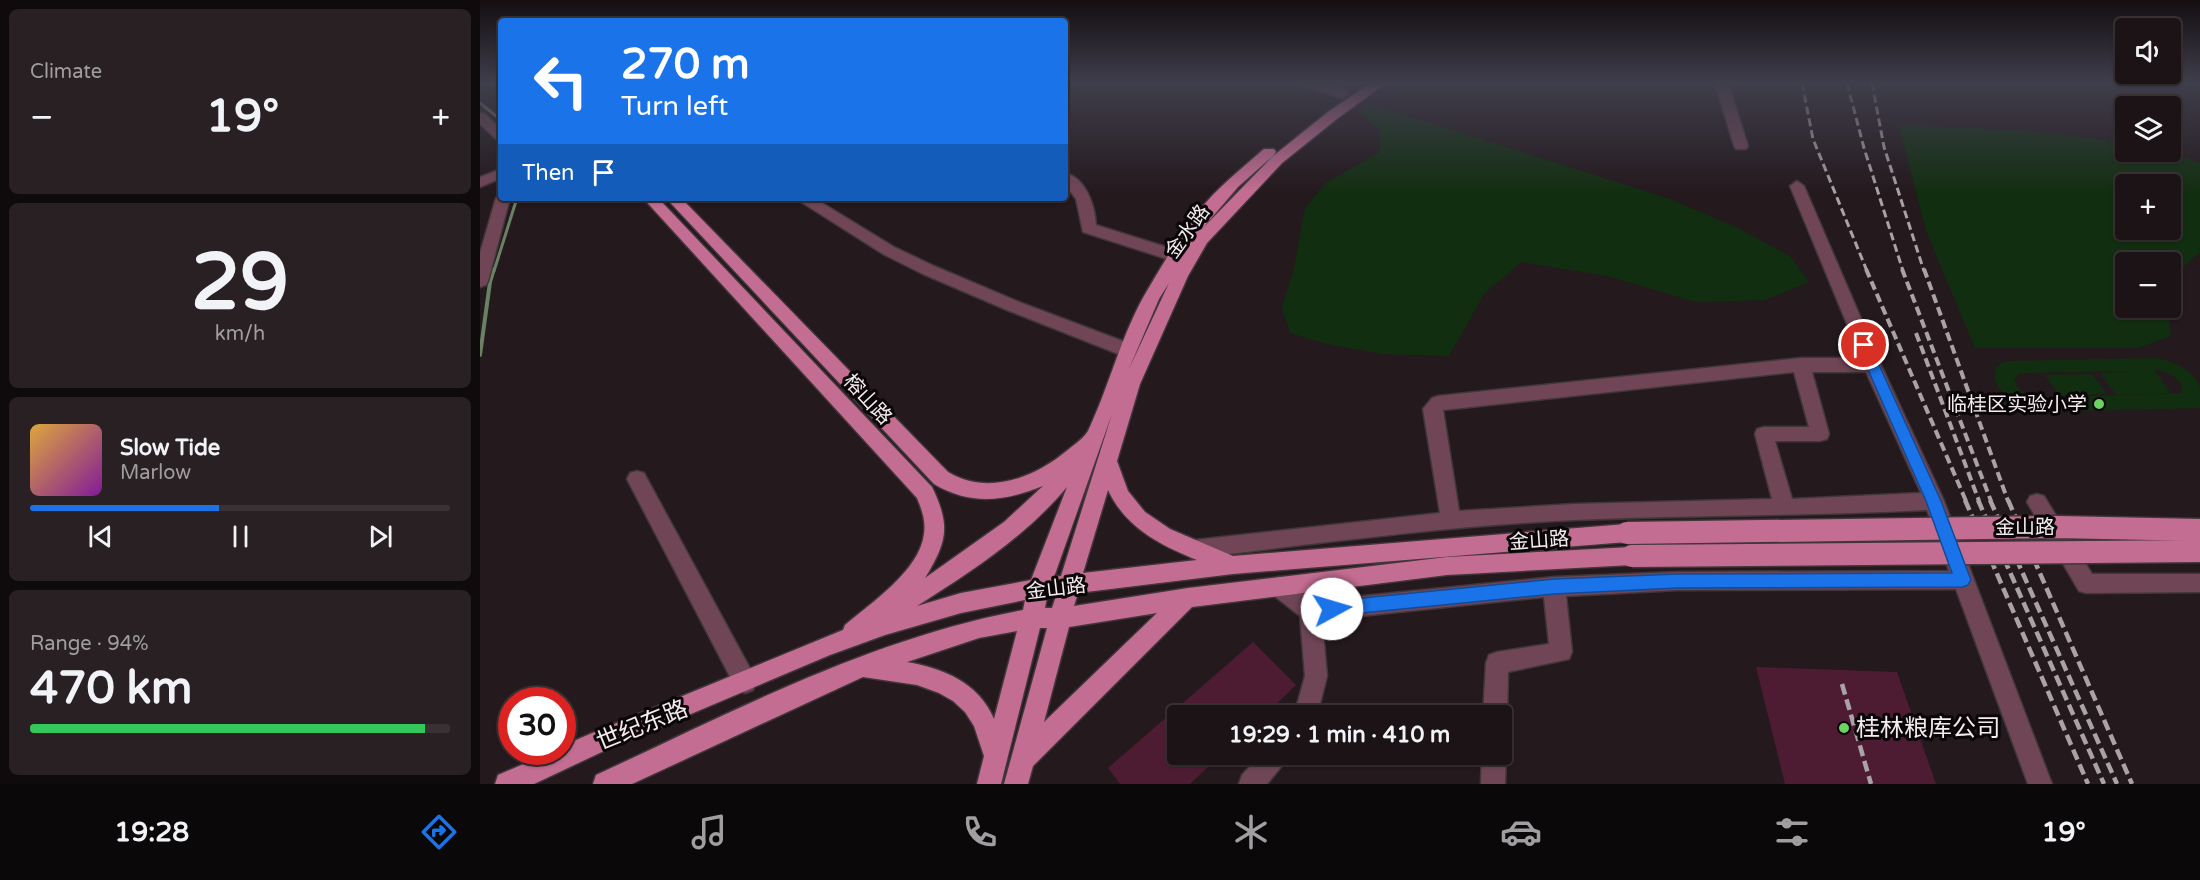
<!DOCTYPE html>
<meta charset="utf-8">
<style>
:root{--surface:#1b1316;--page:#282023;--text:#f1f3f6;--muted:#a09ea1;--line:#393235;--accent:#1a73e8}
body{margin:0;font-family:"Varela Round","Noto Sans SC",sans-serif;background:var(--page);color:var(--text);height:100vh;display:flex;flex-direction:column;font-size:22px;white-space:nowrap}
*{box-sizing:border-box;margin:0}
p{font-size:20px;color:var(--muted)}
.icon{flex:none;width:33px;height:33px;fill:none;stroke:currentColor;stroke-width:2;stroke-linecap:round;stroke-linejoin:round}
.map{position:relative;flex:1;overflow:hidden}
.sheet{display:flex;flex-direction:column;gap:9px;padding:9px;background:#0f0a0c;width:480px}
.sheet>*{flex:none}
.hud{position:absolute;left:18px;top:18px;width:570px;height:183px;border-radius:6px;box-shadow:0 2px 4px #0004,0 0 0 2px var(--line);background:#1a73e8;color:#fff;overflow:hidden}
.tools{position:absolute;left:1635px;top:18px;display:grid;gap:12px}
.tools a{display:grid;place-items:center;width:66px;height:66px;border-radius:6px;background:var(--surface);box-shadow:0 2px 4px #0004,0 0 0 2px var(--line);font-size:30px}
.speed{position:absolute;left:18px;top:687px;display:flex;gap:12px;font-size:30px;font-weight:700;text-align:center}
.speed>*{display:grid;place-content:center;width:78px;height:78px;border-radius:50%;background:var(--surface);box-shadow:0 2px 4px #0004,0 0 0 2px var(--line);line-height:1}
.speed .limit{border:9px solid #d22;background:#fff;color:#111}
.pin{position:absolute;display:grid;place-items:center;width:51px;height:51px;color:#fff;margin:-26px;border:3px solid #fff;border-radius:50%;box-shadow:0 2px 6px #0007}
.me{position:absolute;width:66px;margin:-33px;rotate:84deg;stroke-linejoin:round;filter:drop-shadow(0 0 4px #0008)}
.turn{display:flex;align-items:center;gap:21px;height:126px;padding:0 24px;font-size:27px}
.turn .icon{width:78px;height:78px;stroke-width:2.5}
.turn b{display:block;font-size:42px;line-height:51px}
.then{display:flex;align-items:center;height:57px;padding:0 24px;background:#0003;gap:12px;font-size:22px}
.big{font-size:45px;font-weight:700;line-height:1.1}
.sheet .widget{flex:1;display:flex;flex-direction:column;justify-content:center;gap:9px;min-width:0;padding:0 21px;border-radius:9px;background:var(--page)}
.sheet .dial{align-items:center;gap:0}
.dial b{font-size:78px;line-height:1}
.song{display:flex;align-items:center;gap:18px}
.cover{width:72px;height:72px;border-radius:9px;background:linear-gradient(135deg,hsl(40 70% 55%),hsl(290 70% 35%))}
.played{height:6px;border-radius:3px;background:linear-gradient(90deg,var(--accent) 45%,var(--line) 45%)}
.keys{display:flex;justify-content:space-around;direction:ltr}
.heat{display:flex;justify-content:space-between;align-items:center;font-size:33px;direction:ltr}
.charge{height:9px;border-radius:4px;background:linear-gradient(90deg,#34c759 94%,var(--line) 0)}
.trip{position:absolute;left:687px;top:705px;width:345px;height:60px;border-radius:6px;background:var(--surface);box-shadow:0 2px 4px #0004,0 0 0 2px var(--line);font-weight:700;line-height:60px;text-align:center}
.dock{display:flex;height:96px;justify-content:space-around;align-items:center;background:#0b0809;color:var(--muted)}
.dock .icon{width:42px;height:42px}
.dock .active{color:var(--accent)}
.dock b{font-size:27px;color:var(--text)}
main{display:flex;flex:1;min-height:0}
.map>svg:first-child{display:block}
.green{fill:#122e10;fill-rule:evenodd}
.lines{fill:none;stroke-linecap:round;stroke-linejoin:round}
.stream-far1{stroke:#698165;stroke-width:3}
.stream{stroke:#698165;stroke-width:4}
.building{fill:#4d1c33}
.minor-casing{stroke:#41363a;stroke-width:3}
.major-casing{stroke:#41363a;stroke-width:3}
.minor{fill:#704657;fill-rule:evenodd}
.major{fill:#c46d93;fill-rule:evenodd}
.rail-far2{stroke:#aba2a5;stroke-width:3;stroke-dasharray:8 4;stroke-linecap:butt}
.rail-far1{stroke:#aba2a5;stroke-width:4;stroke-dasharray:9 4.5;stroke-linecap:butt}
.rail{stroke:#aba2a5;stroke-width:4.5;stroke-dasharray:11 5;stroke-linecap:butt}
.major-bridge-casing{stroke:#41363a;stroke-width:25;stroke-linecap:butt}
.major-bridge{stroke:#c46d93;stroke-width:22}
.route{fill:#1a73e8;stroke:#114b97;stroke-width:1.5}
.poi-dot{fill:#6cd362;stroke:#0a0607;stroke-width:2}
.labels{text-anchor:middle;stroke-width:6;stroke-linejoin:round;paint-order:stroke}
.street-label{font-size:20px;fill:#f4ebee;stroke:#0a0607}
.poi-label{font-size:20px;fill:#f4ebee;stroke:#0a0607;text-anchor:end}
.near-street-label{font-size:24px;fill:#f4ebee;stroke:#0a0607}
.near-poi-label{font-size:24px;fill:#f4ebee;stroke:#0a0607;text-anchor:start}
</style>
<main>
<section class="sheet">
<div class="widget"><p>Climate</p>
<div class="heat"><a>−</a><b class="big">19°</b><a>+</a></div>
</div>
<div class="widget dial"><b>29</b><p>km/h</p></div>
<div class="widget">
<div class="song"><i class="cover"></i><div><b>Slow Tide</b><p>Marlow</p></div></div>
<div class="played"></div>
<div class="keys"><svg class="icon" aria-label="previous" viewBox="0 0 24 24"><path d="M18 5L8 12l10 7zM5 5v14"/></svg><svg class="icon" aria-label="pause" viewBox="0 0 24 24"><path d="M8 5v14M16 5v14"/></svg><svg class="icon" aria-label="next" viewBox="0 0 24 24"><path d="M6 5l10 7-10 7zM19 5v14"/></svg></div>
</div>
<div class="widget"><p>Range · 94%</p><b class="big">470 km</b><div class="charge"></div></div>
</section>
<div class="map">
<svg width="1720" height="784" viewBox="0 0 1720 784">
<rect width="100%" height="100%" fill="#24191d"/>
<g class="green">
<path d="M 887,103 L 1187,198 L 1256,227 L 1310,256 L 1329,282 L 1285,300 L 1216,302 L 1127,276 L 1041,262 L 1004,294 L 969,356 L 903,354 L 847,344 L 810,333 L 802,307 L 814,268 L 825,209 L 844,184 L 900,152 L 900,131 L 881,114 Z"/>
<path d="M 1419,126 C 1497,128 1568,129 1645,144 L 1646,152 C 1672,152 1696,150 1720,164 L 1720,252 L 1699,271 L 1691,289 L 1690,262 L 1646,262 L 1646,308 L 1687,308 L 1691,336 L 1658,348 L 1495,348 L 1446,231 ZM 1690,184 L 1690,230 L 1646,230 L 1646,184 Z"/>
<path d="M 1676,358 C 1691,360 1717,371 1720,388 C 1720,394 1720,402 1720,408 L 1523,413 L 1517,398 L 1527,397 C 1518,388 1510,379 1517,366 L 1526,361 ZM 1674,370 C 1686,371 1695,375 1702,385 L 1701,393 L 1556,398 L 1540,391 L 1534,380 L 1540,373 L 1659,371 L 1620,373 L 1636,395 L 1691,393 Z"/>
<path d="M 1612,374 L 1627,394 L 1579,395 L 1565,375 Z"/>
</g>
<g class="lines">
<g class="stream-far1">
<path d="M 0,103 L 21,120"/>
<path d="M 14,271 L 37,198"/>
</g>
<path class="stream" d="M 0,355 L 10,282 L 14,269"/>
</g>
<g class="building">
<path d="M 773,642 L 816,685 L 784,716 L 698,716 L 698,754 L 742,754 L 710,784 L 640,784 L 628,768 Z"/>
<path d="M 1276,667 L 1417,672 L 1456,784 L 1305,784 Z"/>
</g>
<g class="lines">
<g class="minor-casing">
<g id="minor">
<path d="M 822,83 L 842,83 L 867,91 L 869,94 L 862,98 L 823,86 Z"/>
<path d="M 1235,83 L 1248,83 L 1268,146 L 1266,149 L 1256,149 L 1254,146 Z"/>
<path d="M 0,113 L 5,114 L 21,129 L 21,140 L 16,139 L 0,124 Z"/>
<path d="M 21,169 L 21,178 L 0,187 L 0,177 Z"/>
<path d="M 585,173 C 606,178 615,206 616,225 L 702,252 L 704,256 L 702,260 L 690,260 L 603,232 L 596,199 L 585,184 Z"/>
<path d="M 1317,181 L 1324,186 L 1401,365 L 1464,501 L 1572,784 L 1548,784 L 1476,589 L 1198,590 L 1086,596 L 1092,652 L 1089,659 L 1028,672 L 1027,716 L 1022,725 L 1022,716 L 1003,716 L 1006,663 L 1009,655 L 1017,652 L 1069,644 L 1064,597 L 842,620 L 847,676 L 837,716 L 814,716 L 825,676 L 820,616 L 792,594 L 788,587 L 792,580 L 799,577 L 806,580 L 833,601 L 1074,577 L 1198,572 L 1469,571 L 1447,510 C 1329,516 1212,515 1094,520 C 967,526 841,543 715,558 L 708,555 L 705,549 L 708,543 L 715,540 L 960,513 L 943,409 L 952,398 L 958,396 L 1321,358 L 1381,358 L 1310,186 ZM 1314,372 L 1329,427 L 1284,427 L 1277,429 L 1275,434 L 1292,499 L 1094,504 L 979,511 L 963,410 ZM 1332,372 L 1386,372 L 1441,493 L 1312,499 L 1295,441 L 1340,441 L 1347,439 L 1349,434 Z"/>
<path d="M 21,194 L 21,198 L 30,198 L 8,281 L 6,285 L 0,287 L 0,253 L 16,198 Z"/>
<path d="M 315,198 L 334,198 L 414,247 L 454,266 L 539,302 L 653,345 L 656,350 L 653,355 L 647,356 L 641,355 L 527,310 L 443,274 L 403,254 Z"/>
<path d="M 157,471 L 164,473 L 273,674 L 276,682 L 273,690 L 265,693 L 257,690 L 147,479 L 150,473 Z"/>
<path d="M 1557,494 L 1564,496 L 1612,574 L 1720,574 L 1720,592 L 1606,593 L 1599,591 L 1547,502 L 1550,496 Z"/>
<path d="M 1022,745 L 1026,754 L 1025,784 L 1001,784 L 1002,754 L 1022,754 Z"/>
<path d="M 781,754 L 809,754 L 805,762 L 787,784 L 759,784 L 762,775 Z"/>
</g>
</g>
<g class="major-casing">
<path id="major" d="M 891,83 L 906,83 L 858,118 L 802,163 L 727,243 L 708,276 L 660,384 L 637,461 L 648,491 L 665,512 L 690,529 L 753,556 L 1147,524 L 1154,527 L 1157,533 L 1154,539 L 1147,542 L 753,574 L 598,593 L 594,606 L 708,588 L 967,557 L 1152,547 L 1159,550 L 1162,556 L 1159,562 L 1152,565 L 967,575 L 712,607 L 553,766 L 548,784 L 524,784 L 567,628 L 560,628 L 521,784 L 497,784 L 504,756 L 494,726 L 485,712 L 473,701 L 459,693 L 437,685 L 383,677 L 152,784 L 113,784 L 116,775 C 254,711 392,638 543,610 L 545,600 L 481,613 L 405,635 L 350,655 L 126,750 L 54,784 L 15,784 L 18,775 L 71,752 L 82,752 L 82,746 L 110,734 L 363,630 L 365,625 C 391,603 440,570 444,534 C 446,521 442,510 437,498 L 163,198 L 178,198 L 452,487 C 471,526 467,542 445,578 L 524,522 L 563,486 C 525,501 491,506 454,484 L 186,198 L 201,198 L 468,472 C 508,496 555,478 589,449 C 595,444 604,438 608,431 C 629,387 640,339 664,296 C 679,270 700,235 718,212 C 737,188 761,169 784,149 L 794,149 L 796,152 L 794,155 L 758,187 L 722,229 L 792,157 L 848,112 ZM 689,283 L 648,371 L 679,299 ZM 632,414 L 581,576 L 574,577 ZM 587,487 L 551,580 L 481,593 L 437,606 C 491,572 546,536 587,487 ZM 628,490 C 646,528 680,545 717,560 L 603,573 ZM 576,596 L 572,608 L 565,608 L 567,597 ZM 677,613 L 564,722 L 589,627 ZM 537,631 L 514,719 C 499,683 463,668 427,662 L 499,638 Z"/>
</g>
<use href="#minor" class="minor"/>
<use href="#major" class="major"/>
<g class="rail-far2">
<path d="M 1322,83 L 1333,139 L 1387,271"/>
<path d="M 1367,83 L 1384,148 L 1423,271"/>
<path d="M 1392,83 L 1404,147 L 1444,271"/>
</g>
<g class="rail-far1">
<path d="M 1386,269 L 1486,501"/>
<path d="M 1422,269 L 1511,501"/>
<path d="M 1444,269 L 1528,501"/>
<path d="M 1436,333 L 1499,501"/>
</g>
<g class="rail">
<path d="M 1485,500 L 1608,784"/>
<path d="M 1498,500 L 1624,784"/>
<path d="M 1510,500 L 1637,784"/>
<path d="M 1528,500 L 1652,784"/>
<path d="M 1362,684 L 1391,784"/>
</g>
<g class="major-bridge-casing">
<g id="major-bridge">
<path d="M 1147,533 L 1577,527 L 1720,530"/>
<path d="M 1152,556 L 1720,551"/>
</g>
</g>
<use href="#major-bridge" class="major-bridge"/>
</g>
<linearGradient id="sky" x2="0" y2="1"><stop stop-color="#140e10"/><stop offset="0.43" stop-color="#3f3e4c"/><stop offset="1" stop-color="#3f3e4c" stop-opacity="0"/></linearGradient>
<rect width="1720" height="193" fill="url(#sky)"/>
<path class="route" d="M 1384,340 L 1390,345 L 1461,501 L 1491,580 L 1488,585 L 1483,587 L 1198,588 L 1074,594 L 852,616 L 846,614 L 844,609 L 846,603 L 852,601 L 1074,579 L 1198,574 L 1472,573 L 1446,501 L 1377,345 Z"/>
<g class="poi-dot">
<circle cx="1619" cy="404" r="6"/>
<circle cx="1364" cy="728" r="6"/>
</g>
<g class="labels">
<g class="street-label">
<text transform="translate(707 231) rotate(-54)" y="7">金水路</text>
<text transform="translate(388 399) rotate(47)" y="7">榕山路</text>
<text x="1545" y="534">金山路</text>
<text transform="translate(1059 540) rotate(-4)" y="7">金山路</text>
<text transform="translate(576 588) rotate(-7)" y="7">金山路</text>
</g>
<g class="poi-label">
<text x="1607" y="411">临桂区实验小学</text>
</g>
<g class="near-street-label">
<text transform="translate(162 725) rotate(-22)" y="8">世纪东路</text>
</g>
<g class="near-poi-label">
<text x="1376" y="736">桂林粮库公司</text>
</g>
</g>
</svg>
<div class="tools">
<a><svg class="icon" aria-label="sound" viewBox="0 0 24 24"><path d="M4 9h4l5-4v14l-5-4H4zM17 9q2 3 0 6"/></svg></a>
<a><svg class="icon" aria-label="layers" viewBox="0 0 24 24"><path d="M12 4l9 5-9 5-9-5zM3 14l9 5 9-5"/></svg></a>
<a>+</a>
<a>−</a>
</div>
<div class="speed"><div class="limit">30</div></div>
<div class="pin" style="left:1384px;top:345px;background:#d93025"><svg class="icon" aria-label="arrive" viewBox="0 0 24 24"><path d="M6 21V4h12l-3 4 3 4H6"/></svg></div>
<svg class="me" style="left:852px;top:609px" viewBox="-20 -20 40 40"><circle r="19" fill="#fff"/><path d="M0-13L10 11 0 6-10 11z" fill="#1a73e8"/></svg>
<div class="trip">19:29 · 1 min · 410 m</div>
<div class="hud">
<div class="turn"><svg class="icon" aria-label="left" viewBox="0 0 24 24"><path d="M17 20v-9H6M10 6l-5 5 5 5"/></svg><div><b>270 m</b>Turn left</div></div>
<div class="then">Then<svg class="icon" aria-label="arrive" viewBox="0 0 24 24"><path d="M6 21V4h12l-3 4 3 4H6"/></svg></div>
</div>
</div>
</main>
<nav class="dock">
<b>19:28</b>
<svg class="icon active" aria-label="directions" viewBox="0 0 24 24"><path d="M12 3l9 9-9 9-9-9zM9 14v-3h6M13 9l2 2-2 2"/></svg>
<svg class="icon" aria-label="music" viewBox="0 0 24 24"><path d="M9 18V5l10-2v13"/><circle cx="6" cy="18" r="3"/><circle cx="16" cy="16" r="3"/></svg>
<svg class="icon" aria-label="phone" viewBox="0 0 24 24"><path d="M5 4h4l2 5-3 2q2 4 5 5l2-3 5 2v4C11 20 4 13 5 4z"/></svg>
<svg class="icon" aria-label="climate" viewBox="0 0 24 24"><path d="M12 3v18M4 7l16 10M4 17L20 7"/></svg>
<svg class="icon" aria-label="car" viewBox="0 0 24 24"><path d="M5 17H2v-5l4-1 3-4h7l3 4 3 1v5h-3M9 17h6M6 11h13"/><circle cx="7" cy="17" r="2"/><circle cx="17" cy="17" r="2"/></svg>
<svg class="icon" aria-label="filters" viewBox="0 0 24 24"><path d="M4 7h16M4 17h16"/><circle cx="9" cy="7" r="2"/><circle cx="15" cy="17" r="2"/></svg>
<b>19°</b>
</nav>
